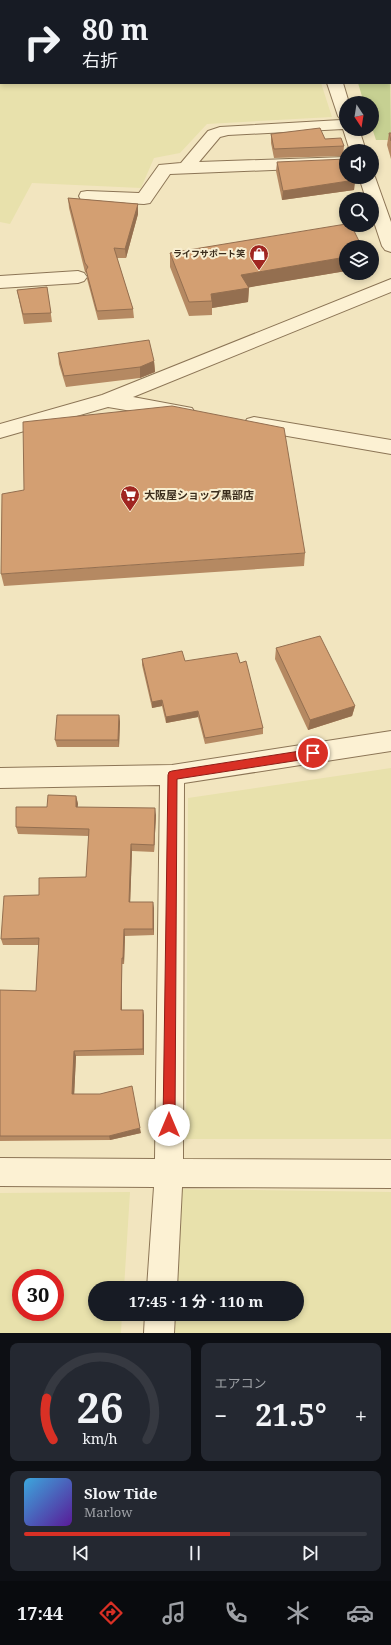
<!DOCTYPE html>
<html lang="ja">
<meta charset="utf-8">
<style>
:root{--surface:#171b24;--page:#242831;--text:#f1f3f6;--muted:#9ea1a6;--line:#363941;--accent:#d93025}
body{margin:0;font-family:"Noto Serif","Noto Sans JP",serif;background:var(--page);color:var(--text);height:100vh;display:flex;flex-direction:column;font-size:15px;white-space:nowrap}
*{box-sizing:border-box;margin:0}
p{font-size:13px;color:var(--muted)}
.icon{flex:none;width:22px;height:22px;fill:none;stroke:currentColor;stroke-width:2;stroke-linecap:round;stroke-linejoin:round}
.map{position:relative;height:1333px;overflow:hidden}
.drawer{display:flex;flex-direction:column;gap:10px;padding:10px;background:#0d0f14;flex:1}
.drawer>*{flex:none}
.guide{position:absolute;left:0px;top:0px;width:391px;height:84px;box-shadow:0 2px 6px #0003;background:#171b24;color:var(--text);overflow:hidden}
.needle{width:26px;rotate:168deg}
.controls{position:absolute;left:339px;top:96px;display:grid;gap:8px}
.controls a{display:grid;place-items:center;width:40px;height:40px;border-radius:50%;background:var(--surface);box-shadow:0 2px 6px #0003;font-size:20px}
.speed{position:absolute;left:12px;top:1269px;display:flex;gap:8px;font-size:20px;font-weight:700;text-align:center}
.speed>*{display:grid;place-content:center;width:52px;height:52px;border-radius:50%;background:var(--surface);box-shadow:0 2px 6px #0003;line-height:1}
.speed .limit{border:6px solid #d22;background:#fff;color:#111}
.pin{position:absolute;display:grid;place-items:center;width:34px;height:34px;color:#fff;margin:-17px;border:2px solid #fff;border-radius:50%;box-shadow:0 1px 4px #0007}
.me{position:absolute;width:44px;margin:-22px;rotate:0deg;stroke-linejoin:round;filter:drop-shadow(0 0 3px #0008)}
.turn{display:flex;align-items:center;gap:14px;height:84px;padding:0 16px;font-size:18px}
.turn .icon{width:52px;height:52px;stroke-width:2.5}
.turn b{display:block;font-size:28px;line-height:34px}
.big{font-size:30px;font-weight:700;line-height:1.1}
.drawer .card{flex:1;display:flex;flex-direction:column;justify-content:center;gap:6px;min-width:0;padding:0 14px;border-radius:8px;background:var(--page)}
.drawer .dial{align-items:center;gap:0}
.dial svg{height:104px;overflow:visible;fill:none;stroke:var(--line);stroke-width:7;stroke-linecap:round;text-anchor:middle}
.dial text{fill:var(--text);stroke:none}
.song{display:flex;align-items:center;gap:12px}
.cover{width:48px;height:48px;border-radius:6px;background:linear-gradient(135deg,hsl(200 70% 55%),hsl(270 70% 35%))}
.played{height:4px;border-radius:2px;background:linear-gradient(90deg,var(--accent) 60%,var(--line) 60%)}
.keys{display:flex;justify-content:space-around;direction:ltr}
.heat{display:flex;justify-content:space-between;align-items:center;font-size:22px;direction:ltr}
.drawer .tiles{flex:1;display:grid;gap:10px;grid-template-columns:1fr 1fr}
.card:last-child{grid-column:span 2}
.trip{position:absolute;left:88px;top:1281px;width:216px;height:40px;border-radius:20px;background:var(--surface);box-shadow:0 2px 6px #0003;font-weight:700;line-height:40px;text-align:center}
.tab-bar{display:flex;height:64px;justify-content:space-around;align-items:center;background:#090b0e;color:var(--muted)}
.tab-bar .icon{width:28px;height:28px}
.tab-bar .on{color:var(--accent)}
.tab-bar b{font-size:18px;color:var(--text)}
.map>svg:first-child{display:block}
.farmland{fill:#e8e1ac;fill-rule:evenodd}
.green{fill:#c6d092}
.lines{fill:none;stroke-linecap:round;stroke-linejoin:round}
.minor-casing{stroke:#8c7556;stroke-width:2}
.minor{fill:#fcf1d3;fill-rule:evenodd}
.wall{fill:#b58962}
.shaded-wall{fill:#946f50}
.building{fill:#d39f72;stroke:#946f50}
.route{fill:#d93025;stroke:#8d1f18}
.labels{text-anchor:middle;stroke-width:4;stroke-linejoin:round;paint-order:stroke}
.far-poi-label{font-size:9px;font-weight:bold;fill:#3a2c1c;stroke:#f8eed0;text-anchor:end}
.poi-label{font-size:11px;font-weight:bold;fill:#3a2c1c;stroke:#f8eed0;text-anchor:start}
</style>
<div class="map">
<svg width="391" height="1333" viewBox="0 0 391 1333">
<rect width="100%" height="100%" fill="#f2e5bf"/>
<g class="farmland">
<path d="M 0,62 L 1,83 L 321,83 L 332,117 L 207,124 L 180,153 L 154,158 L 141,188 L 32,183 L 10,224 L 0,222 Z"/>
<path d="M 391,768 L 391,1139 L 186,1139 L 188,798 Z"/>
<path d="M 179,1189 L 391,1192 L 391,1333 L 173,1333 L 174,1314 L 297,1314 L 297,1288 L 175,1288 Z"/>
<path d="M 130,1192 L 124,1288 L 95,1288 L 95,1314 L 122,1314 L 121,1333 L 0,1333 L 0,1193 ZM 21,1278 L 55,1278 L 55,1312 L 21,1312 Z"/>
</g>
<path class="green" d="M 390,59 L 391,140 L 376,140 L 372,128 L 372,103 L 364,103 L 358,83 L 390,83 Z"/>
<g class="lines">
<g class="minor-casing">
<g id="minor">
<rect x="291" y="0" width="14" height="1"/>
<rect x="0" y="26" width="1" height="8"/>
<rect x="390" y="44" width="1" height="8"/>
<path d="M 327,83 L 343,83 L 349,103 L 346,103 L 346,129 L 359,129 L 366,151 L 350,151 L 343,129 L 228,135 L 220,137 L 199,162 L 346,157 L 346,167 L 170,174 L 150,203 L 144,204 L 87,201 L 81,200 L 79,196 L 81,192 L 87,191 L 139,193 L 159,165 L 181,163 L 208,131 L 220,127 L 341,120 L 338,116 Z"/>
<path d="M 372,173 L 375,177 L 391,222 L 391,252 L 385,250 L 382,246 L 372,216 L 372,199 L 366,199 L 359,177 L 372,177 Z"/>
<path d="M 78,271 L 84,273 L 87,277 L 84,281 L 78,283 L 0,288 L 0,276 Z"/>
<path d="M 391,279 L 391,292 L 133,397 L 192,408 L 195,413 L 192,418 L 185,420 L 108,407 L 0,438 L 0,424 L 102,395 Z"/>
<path d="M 254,417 L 391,440 L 391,454 L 247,429 L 244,424 L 247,419 Z"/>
<path d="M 391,731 L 391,751 L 184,783 L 183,1159 L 391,1160 L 391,1188 L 182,1187 L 177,1288 L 147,1288 L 154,1187 L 0,1186 L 0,1158 L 155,1159 L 160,785 L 0,788 L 0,768 L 172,765 Z"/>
<path d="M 145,1314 L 175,1314 L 174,1333 L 144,1333 Z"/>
</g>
</g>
<use href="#minor" class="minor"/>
</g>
<g class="wall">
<path d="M 389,133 L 391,133 L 391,159 L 387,145 Z"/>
<path d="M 271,134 L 325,139 L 344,146 L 343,156 L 274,158 L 271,143 Z"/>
<path d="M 277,162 L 355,180 L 354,190 L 282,200 L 276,171 Z"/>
<path d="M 68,198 L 138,204 L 138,214 L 126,258 L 117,258 L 133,309 L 134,318 L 98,320 L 87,279 L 87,274 L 85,272 L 69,208 Z"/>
<path d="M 346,247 L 346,271 L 249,287 L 248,302 L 212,308 L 212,315 L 189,316 L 170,267 L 170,253 Z"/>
<path d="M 47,287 L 52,322 L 24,324 L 17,290 Z"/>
<path d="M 58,353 L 154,361 L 155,372 L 140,378 L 66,387 L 59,364 Z"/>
<path d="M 305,553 L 304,566 L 4,586 L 1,574 Z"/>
<path d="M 276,648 L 355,706 L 352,716 L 308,730 L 275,659 Z"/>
<path d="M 142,659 L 185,661 L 240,663 L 263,728 L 263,734 L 205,744 L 198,717 L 166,723 L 162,706 L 152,708 L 142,665 Z"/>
<path d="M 119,715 L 120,722 L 119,747 L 57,747 L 55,740 Z"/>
<path d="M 76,796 L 78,804 L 77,807 L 156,815 L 154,852 L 132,851 L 130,902 L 154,908 L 154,935 L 125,936 L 124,964 L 122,964 L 122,1010 L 144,1015 L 144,1055 L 76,1056 L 74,1094 L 141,1133 L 110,1140 L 0,1141 L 0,990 L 36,991 L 39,945 L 3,945 L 1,939 L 86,877 L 89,836 L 18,834 L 16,827 L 47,807 Z"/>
</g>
<g class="shaded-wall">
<path d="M 355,180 L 354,190 L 282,200 L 283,191 Z"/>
<path d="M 138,204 L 138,214 L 126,258 L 125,249 Z"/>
<path d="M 346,257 L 346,271 L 240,289 L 241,275 Z"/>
<path d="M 249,288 L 248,302 L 212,308 L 212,301 L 211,294 Z"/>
<path d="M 154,361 L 155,372 L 140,378 L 140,367 Z"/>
<path d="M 162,700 L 162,706 L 152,708 L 152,702 Z"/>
<path d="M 355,706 L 352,716 L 308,730 L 310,720 Z"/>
<path d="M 198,711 L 198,717 L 166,723 L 166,717 Z"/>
<path d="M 119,715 L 120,722 L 119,747 L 118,740 Z"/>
<path d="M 76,796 L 78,804 L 77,814 L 76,807 Z"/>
<path d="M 155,808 L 156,815 L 154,852 L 154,845 Z"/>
<path d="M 131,844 L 132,851 L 130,908 L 129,902 Z"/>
<path d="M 153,902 L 154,908 L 154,935 L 153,929 Z"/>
<path d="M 124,929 L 125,936 L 124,964 L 123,958 Z"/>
<path d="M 122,958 L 122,1016 L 121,1010 Z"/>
<path d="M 143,1010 L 144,1015 L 144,1055 L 143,1049 Z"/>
<path d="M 74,1051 L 76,1056 L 74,1099 L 72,1094 Z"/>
<path d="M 140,1128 L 141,1133 L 110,1140 L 109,1136 Z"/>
</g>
<g class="building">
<path d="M 320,128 L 325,139 L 341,138 L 344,146 L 274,149 L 271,134 Z"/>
<path d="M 389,133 L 391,133 L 391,141 Z"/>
<path d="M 346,159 L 346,177 L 354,177 L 355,180 L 283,191 L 277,162 Z"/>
<path d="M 68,198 L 138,204 L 125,249 L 114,248 L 133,309 L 97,311 L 86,270 L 88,267 L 85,263 Z"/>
<path d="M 346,224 L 346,225 L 351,225 L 362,247 L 346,247 L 346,257 L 241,275 L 249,288 L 211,294 L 212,301 L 189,302 L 170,253 Z"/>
<path d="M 47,287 L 51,313 L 23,314 L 17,290 Z"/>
<path d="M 149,340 L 154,361 L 140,367 L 64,376 L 58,353 Z"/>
<path d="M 172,406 L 284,428 L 305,553 L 1,574 L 2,494 L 24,490 L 23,422 Z"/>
<path d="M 320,636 L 355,706 L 310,720 L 276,648 Z"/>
<path d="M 182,651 L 185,661 L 237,653 L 240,663 L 246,661 L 263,728 L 205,738 L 198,711 L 166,717 L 162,700 L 152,702 L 142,659 Z"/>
<path d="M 57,715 L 119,715 L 118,740 L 55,740 Z"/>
<path d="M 48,795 L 76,796 L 76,807 L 155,808 L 154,845 L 131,844 L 129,902 L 153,902 L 153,929 L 124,929 L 123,958 L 122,958 L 121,1010 L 143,1010 L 143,1049 L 74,1051 L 72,1094 L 100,1094 L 132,1086 L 140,1128 L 109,1136 L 0,1136 L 0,990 L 36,991 L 39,938 L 1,939 L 4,896 L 39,895 L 39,878 L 86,877 L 89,829 L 16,827 L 16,807 L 47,807 Z"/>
</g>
<path class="route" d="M 313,749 L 316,750 L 318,753 L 316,756 L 313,758 L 177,779 L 175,1125 L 173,1129 L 169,1130 L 165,1129 L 163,1125 L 168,775 L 169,772 L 172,771 Z"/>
<defs>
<g id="shop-pin" transform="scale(1)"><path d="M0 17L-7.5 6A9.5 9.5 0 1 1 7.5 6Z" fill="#a02621" stroke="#f8eed0"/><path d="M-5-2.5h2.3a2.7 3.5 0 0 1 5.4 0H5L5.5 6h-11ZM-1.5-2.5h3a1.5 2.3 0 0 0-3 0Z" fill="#fff"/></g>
<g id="supermarket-pin" transform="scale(1)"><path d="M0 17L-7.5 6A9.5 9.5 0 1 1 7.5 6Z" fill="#a02621" stroke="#f8eed0"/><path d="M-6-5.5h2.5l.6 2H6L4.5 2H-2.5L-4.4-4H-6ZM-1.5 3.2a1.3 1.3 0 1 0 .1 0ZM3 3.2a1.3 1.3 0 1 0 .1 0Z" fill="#fff"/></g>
</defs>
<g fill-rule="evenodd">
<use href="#shop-pin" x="259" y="254"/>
<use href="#supermarket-pin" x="130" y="495"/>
</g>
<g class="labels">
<g class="far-poi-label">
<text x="245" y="257">ライフサポート笑</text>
</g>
<g class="poi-label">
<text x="144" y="499">大阪屋ショップ黒部店</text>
</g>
</g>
</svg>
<div class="controls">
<a><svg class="needle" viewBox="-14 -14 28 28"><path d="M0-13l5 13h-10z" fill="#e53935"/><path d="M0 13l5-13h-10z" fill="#9ea1a6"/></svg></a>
<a><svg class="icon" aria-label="sound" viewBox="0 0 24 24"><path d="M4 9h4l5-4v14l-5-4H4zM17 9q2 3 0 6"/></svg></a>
<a><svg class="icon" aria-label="search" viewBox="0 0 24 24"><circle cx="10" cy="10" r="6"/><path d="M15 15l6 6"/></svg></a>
<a><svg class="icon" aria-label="layers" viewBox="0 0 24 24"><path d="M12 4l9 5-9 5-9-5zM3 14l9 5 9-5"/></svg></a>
</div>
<div class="speed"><div class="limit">30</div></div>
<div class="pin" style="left:313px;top:753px;background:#d93025"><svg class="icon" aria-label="arrive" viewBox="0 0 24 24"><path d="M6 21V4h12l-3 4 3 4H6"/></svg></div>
<svg class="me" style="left:169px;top:1125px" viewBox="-20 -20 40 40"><circle r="19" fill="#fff"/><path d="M0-13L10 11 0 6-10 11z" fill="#d93025"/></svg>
<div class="trip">17:45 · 1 分 · 110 m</div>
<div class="guide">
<div class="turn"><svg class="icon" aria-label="right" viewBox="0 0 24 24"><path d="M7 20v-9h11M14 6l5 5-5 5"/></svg><div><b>80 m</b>右折</div></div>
</div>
</div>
<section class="drawer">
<div class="tiles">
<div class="card dial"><svg viewBox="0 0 100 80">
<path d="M14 69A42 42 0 1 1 86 69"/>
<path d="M14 69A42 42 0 0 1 9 37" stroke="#d93025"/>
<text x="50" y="56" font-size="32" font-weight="700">26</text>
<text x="50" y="72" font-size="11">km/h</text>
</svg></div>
<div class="card"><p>エアコン</p>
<div class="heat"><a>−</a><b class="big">21.5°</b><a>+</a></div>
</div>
<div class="card">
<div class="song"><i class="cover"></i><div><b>Slow Tide</b><p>Marlow</p></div></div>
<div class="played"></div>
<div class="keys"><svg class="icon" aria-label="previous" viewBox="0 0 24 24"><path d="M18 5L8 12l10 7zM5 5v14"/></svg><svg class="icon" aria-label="pause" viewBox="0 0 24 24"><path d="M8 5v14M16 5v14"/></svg><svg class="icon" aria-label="next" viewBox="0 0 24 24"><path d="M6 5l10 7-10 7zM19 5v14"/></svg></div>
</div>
</div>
</section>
<nav class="tab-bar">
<b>17:44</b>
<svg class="icon on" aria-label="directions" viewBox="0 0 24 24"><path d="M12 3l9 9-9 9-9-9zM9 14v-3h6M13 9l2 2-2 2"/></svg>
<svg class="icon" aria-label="music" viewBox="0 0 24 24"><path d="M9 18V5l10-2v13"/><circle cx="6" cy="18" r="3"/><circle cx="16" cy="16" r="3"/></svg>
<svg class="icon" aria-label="phone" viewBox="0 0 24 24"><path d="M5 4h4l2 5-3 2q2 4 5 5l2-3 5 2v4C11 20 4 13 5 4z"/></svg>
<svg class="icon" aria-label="climate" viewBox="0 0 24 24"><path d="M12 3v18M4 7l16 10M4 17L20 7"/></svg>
<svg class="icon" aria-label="car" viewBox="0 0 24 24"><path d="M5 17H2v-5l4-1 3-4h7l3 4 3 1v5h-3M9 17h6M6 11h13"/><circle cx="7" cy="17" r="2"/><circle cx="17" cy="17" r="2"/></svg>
</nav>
